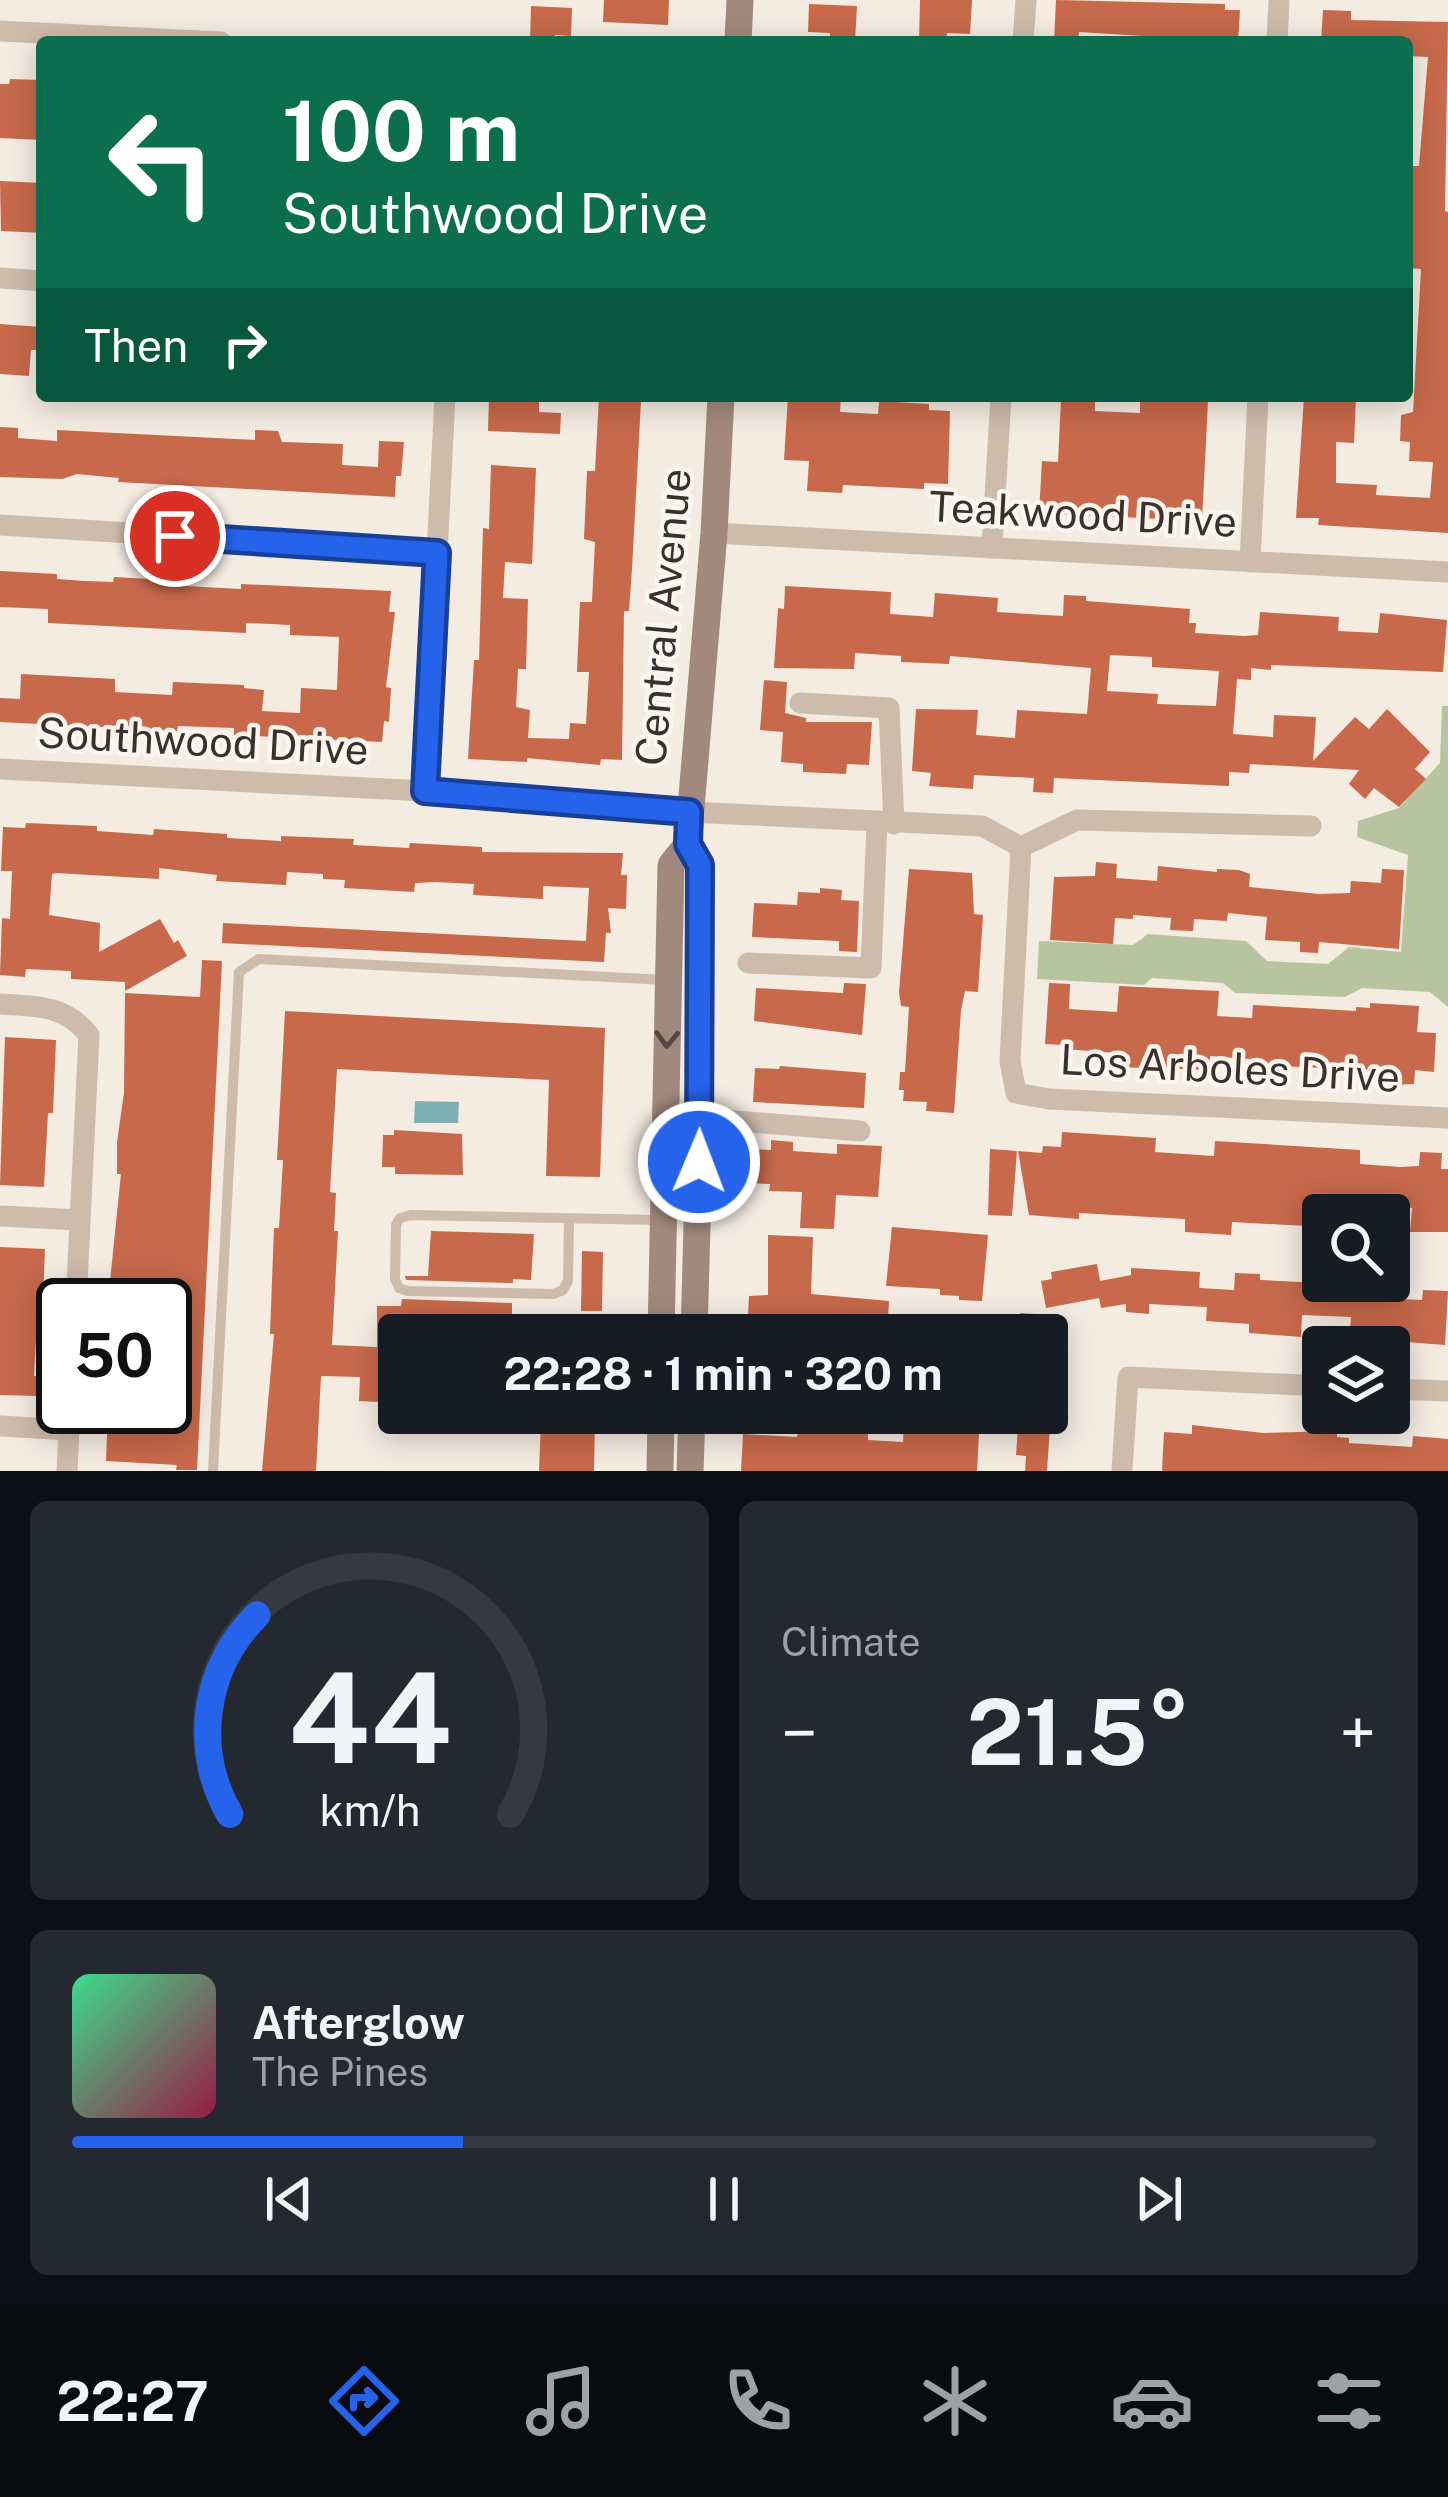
<!DOCTYPE html>
<meta charset="utf-8">
<style>
:root{--surface:#171b24;--page:#242831;--text:#f1f3f6;--muted:#9ea1a6;--line:#363941;--accent:#2563eb}
body{margin:0;font-family:"Public Sans",sans-serif;background:var(--page);color:var(--text);height:100vh;display:flex;flex-direction:column;font-size:45px;white-space:nowrap}
*{box-sizing:border-box;margin:0}
p{font-size:39px;color:var(--muted)}
.icon{flex:none;width:66px;height:66px;fill:none;stroke:currentColor;stroke-width:2;stroke-linecap:round;stroke-linejoin:round}
.map{position:relative;height:1471px;overflow:hidden}
.side{display:flex;flex-direction:column;gap:30px;padding:30px;background:#0d0f14;flex:1}
.side>*{flex:none}
.guide{position:absolute;left:36px;top:36px;width:1377px;height:366px;border-radius:12px;box-shadow:0 6px 30px #0003;background:#0b6e4f;color:#fff;overflow:hidden}
.tools{position:absolute;left:1302px;top:1194px;display:grid;gap:24px}
.tools a{display:grid;place-items:center;width:108px;height:108px;border-radius:12px;background:var(--surface);box-shadow:0 6px 30px #0003;font-size:60px}
.speed{position:absolute;left:36px;top:1278px;display:flex;gap:24px;font-size:60px;font-weight:700;text-align:center}
.speed>*{display:grid;place-content:center;width:156px;height:156px;border-radius:50%;background:var(--surface);box-shadow:0 6px 30px #0003;line-height:1}
.speed .limit{border:6px solid #111;border-radius:18px;background:#fff;color:#111}
.pin{position:absolute;display:grid;place-items:center;width:102px;height:102px;color:#fff;margin:-51px;border:6px solid #fff;border-radius:50%;box-shadow:0 3px 12px #0007}
.me{position:absolute;width:132px;margin:-66px;rotate:1deg;stroke-linejoin:round;filter:drop-shadow(0 0 9px #0008)}
.turn{display:flex;align-items:center;gap:42px;height:252px;padding:0 48px;font-size:54px}
.turn .icon{width:156px;height:156px;stroke-width:2.5}
.turn b{display:block;font-size:84px;line-height:102px}
.then{display:flex;align-items:center;height:114px;padding:0 48px;background:#0003;gap:24px;font-size:45px}
.big{font-size:90px;font-weight:700;line-height:1.1}
.side .widget{flex:1;display:flex;flex-direction:column;justify-content:center;gap:18px;min-width:0;padding:0 42px;border-radius:18px;background:var(--page)}
.side .dial{align-items:center;gap:0}
.dial svg{height:312px;overflow:visible;fill:none;stroke:var(--line);stroke-width:7;stroke-linecap:round;text-anchor:middle}
.dial text{fill:var(--text);stroke:none}
.song{display:flex;align-items:center;gap:36px}
.cover{width:144px;height:144px;border-radius:18px;background:linear-gradient(135deg,hsl(150 70% 55%),hsl(340 70% 35%))}
.played{height:12px;border-radius:6px;background:linear-gradient(90deg,var(--accent) 30%,var(--line) 30%)}
.keys{display:flex;justify-content:space-around;direction:ltr}
.heat{display:flex;justify-content:space-between;align-items:center;font-size:66px;direction:ltr}
.side .tiles{flex:1;display:grid;gap:30px;grid-template-columns:1fr 1fr}
.widget:last-child{grid-column:span 2}
.trip{position:absolute;left:378px;top:1314px;width:690px;height:120px;border-radius:12px;background:var(--surface);box-shadow:0 6px 30px #0003;font-weight:700;line-height:120px;text-align:center}
.tab-bar{display:flex;height:192px;justify-content:space-around;align-items:center;background:#090b0e;color:var(--muted)}
.tab-bar .icon{width:84px;height:84px}
.tab-bar .active{color:var(--accent)}
.tab-bar b{font-size:54px;color:var(--text)}
.map>svg:first-child{display:block}
.green{fill:#b8c4a0}
.water{fill:#7fb0b2}
.building{fill:#c8694b;fill-rule:evenodd}
.lines{fill:none;stroke-linecap:round;stroke-linejoin:round}
.service{stroke:#cdbbac;stroke-width:10}
.minor{stroke:#cdbbac;stroke-width:21}
.secondary{stroke:#a18a7d;stroke-width:27}
.oneway{stroke:#544640}
.route-casing{stroke:#184099;stroke-width:30}
.route{stroke:#2563eb;stroke-width:21}
.labels{text-anchor:middle;stroke-width:9;stroke-linejoin:round;paint-order:stroke}
.street-label{font-size:42px;fill:#3b302b;stroke:#fbf5ee}
</style>
<div class="map">
<svg width="1448" height="1471" viewBox="0 0 1448 1471">
<rect width="100%" height="100%" fill="#f4ebe1"/>
<path class="green" d="M 1442,706 L 1448,706 L 1448,1007 L 1430,992 L 1362,988 L 1345,997 L 1235,993 L 1223,983 L 1152,978 L 1144,985 L 1037,979 L 1039,941 L 1133,945 L 1148,934 L 1246,941 L 1267,961 L 1328,964 L 1349,947 L 1401,952 L 1408,855 L 1357,837 L 1358,821 L 1399,808 L 1440,763 Z"/>
<path class="water" d="M 415,1101 L 459,1102 L 458,1123 L 414,1123 Z"/>
<g class="building">
<path d="M 604,0 L 669,0 L 668,25 L 603,22 Z"/>
<path d="M 920,0 L 972,0 L 970,34 L 947,33 L 946,42 L 919,42 Z"/>
<path d="M 1056,0 L 1225,4 L 1225,10 L 1240,10 L 1238,42 L 1079,32 L 1078,42 L 1054,41 Z"/>
<path d="M 809,4 L 857,6 L 855,41 L 830,40 L 830,33 L 808,32 Z"/>
<path d="M 531,6 L 572,8 L 571,36 L 555,35 L 555,42 L 530,42 Z"/>
<path d="M 1323,10 L 1351,11 L 1351,20 L 1448,22 L 1445,211 L 1448,212 L 1448,533 L 1318,525 L 1319,518 L 1296,518 L 1304,396 L 1356,396 L 1354,443 L 1336,442 L 1336,483 L 1377,485 L 1376,495 L 1430,498 L 1433,462 L 1409,461 L 1410,442 L 1400,441 L 1401,415 L 1413,412 L 1421,269 L 1407,268 L 1407,166 L 1419,166 L 1428,57 L 1407,56 L 1407,42 L 1321,42 Z"/>
<path d="M 10,79 L 42,80 L 42,140 L 0,138 L 0,84 L 9,84 Z"/>
<path d="M 0,181 L 42,183 L 42,233 L 1,231 Z"/>
<path d="M 0,324 L 42,327 L 42,350 L 31,350 L 29,376 L 0,374 Z"/>
<path d="M 489,396 L 539,396 L 539,412 L 561,413 L 560,434 L 488,431 Z"/>
<path d="M 599,396 L 638,396 L 641,401 L 632,569 L 629,611 L 624,611 L 622,760 L 601,759 L 600,765 L 527,758 L 527,762 L 468,759 L 474,660 L 479,660 L 483,528 L 489,529 L 491,465 L 536,468 L 532,564 L 505,562 L 503,598 L 528,599 L 526,669 L 518,669 L 516,707 L 530,710 L 528,738 L 569,739 L 570,723 L 586,724 L 589,672 L 577,672 L 580,602 L 592,602 L 595,542 L 584,539 L 587,471 L 595,471 Z"/>
<path d="M 788,396 L 841,396 L 840,412 L 878,414 L 879,401 L 929,404 L 929,410 L 950,411 L 948,484 L 924,483 L 924,489 L 843,485 L 842,493 L 807,491 L 809,461 L 784,460 Z"/>
<path d="M 1140,398 L 1208,401 L 1202,521 L 1039,513 L 1042,461 L 1058,462 L 1061,399 L 1095,400 L 1095,411 L 1140,413 Z"/>
<path d="M 0,427 L 18,428 L 18,438 L 57,441 L 57,430 L 255,440 L 255,430 L 278,431 L 282,442 L 343,444 L 342,465 L 378,467 L 379,441 L 404,442 L 401,476 L 396,476 L 395,497 L 118,482 L 119,478 L 77,474 L 62,479 L 0,477 Z"/>
<path d="M 0,571 L 57,574 L 57,579 L 85,581 L 113,582 L 114,577 L 185,581 L 185,586 L 241,589 L 241,584 L 391,591 L 389,612 L 395,612 L 386,687 L 391,688 L 389,722 L 384,721 L 382,742 L 234,735 L 234,728 L 178,726 L 177,731 L 0,722 L 0,698 L 20,699 L 21,674 L 115,679 L 115,692 L 172,695 L 173,682 L 244,685 L 244,688 L 264,690 L 262,711 L 300,713 L 301,688 L 337,690 L 339,637 L 290,635 L 290,625 L 246,623 L 246,633 L 48,623 L 48,609 L 0,607 Z"/>
<path d="M 785,586 L 891,592 L 890,614 L 933,617 L 935,593 L 998,598 L 997,612 L 1063,616 L 1064,595 L 1086,596 L 1086,601 L 1190,609 L 1189,623 L 1196,623 L 1195,633 L 1244,636 L 1258,635 L 1260,612 L 1339,617 L 1338,631 L 1378,633 L 1380,613 L 1447,620 L 1443,672 L 1271,665 L 1271,670 L 1251,668 L 1251,680 L 1237,679 L 1233,734 L 1273,737 L 1274,715 L 1316,717 L 1313,761 L 1355,717 L 1369,729 L 1387,709 L 1430,752 L 1415,769 L 1426,779 L 1399,807 L 1374,788 L 1365,799 L 1349,784 L 1359,770 L 1250,764 L 1249,773 L 1229,772 L 1229,786 L 1054,778 L 1053,793 L 1033,792 L 1034,778 L 974,775 L 973,789 L 929,786 L 931,773 L 912,771 L 916,709 L 978,710 L 976,735 L 1015,738 L 1017,710 L 1087,714 L 1091,668 L 950,656 L 949,664 L 901,662 L 901,656 L 855,653 L 854,669 L 774,668 L 778,608 L 784,609 ZM 1110,655 L 1152,657 L 1152,667 L 1219,671 L 1216,706 L 1157,704 L 1158,694 L 1107,691 Z"/>
<path d="M 764,680 L 787,682 L 785,713 L 806,718 L 806,722 L 872,722 L 869,765 L 847,764 L 846,774 L 803,772 L 803,764 L 781,762 L 783,732 L 760,730 Z"/>
<path d="M 26,823 L 97,826 L 97,831 L 153,835 L 154,829 L 227,834 L 227,838 L 281,841 L 281,836 L 354,839 L 353,845 L 409,848 L 410,843 L 482,847 L 482,852 L 623,853 L 621,875 L 627,875 L 626,909 L 608,908 L 611,933 L 606,933 L 604,962 L 222,943 L 223,923 L 586,941 L 589,888 L 543,886 L 543,899 L 473,895 L 474,884 L 436,882 L 415,883 L 414,892 L 344,888 L 345,880 L 323,879 L 323,874 L 287,872 L 286,885 L 216,881 L 217,875 L 159,868 L 159,879 L 56,873 L 52,874 L 49,915 L 100,923 L 99,952 L 160,919 L 174,943 L 178,940 L 187,956 L 125,991 L 125,982 L 71,979 L 71,971 L 26,969 L 25,977 L 0,975 L 2,918 L 10,919 L 12,871 L 1,871 L 3,827 L 25,828 Z"/>
<path d="M 1096,862 L 1117,864 L 1116,878 L 1157,881 L 1158,866 L 1217,872 L 1217,869 L 1239,870 L 1250,874 L 1249,887 L 1319,894 L 1350,893 L 1351,881 L 1381,883 L 1382,869 L 1404,870 L 1399,949 L 1319,942 L 1318,953 L 1300,952 L 1300,942 L 1265,940 L 1267,917 L 1228,913 L 1227,921 L 1194,919 L 1193,931 L 1170,930 L 1171,918 L 1133,915 L 1133,919 L 1115,918 L 1113,944 L 1050,940 L 1054,877 L 1095,876 Z"/>
<path d="M 909,869 L 972,873 L 974,914 L 983,915 L 978,992 L 965,991 L 961,1010 L 954,1113 L 926,1111 L 927,1102 L 903,1101 L 904,1090 L 899,1090 L 900,1072 L 905,1072 L 909,1007 L 901,1006 L 899,992 Z"/>
<path d="M 820,888 L 842,890 L 841,900 L 859,901 L 857,952 L 839,951 L 839,941 L 752,937 L 754,903 L 797,905 L 798,892 L 820,893 Z"/>
<path d="M 202,960 L 222,961 L 197,1470 L 176,1470 L 177,1465 L 106,1461 L 108,1407 L 179,1407 L 185,1305 L 114,1301 L 115,1281 L 110,1281 L 121,1174 L 117,1174 L 117,1142 L 124,1093 L 125,993 L 200,997 Z"/>
<path d="M 844,983 L 866,984 L 862,1035 L 754,1021 L 756,988 L 843,993 Z"/>
<path d="M 1049,983 L 1070,984 L 1069,1009 L 1117,1012 L 1119,986 L 1219,991 L 1217,1016 L 1252,1018 L 1253,1005 L 1356,1011 L 1356,1007 L 1370,1008 L 1370,1003 L 1419,1006 L 1417,1032 L 1436,1033 L 1434,1072 L 1415,1070 L 1414,1084 L 1392,1085 L 1373,1084 L 1373,1070 L 1249,1065 L 1250,1059 L 1210,1056 L 1209,1070 L 1116,1067 L 1117,1053 L 1064,1049 L 1064,1045 L 1045,1044 Z"/>
<path d="M 285,1011 L 605,1028 L 600,1177 L 546,1176 L 549,1080 L 337,1069 L 330,1192 L 336,1193 L 334,1231 L 338,1231 L 332,1345 L 377,1347 L 377,1306 L 401,1306 L 402,1299 L 512,1303 L 512,1330 L 399,1327 L 399,1403 L 359,1401 L 360,1377 L 321,1376 L 316,1471 L 262,1471 L 274,1334 L 270,1334 L 274,1228 L 279,1228 L 283,1160 L 277,1160 Z"/>
<path d="M 5,1037 L 56,1040 L 53,1113 L 48,1113 L 44,1187 L 0,1185 Z"/>
<path d="M 780,1066 L 866,1073 L 864,1108 L 753,1102 L 755,1068 L 779,1069 Z"/>
<path d="M 394,1130 L 462,1134 L 463,1175 L 395,1174 L 395,1167 L 382,1167 L 383,1135 L 394,1135 Z"/>
<path d="M 1062,1132 L 1156,1138 L 1155,1152 L 1214,1156 L 1215,1141 L 1360,1150 L 1360,1164 L 1400,1167 L 1419,1166 L 1420,1152 L 1442,1153 L 1441,1169 L 1448,1169 L 1448,1232 L 1410,1232 L 1412,1208 L 1359,1202 L 1358,1215 L 1323,1215 L 1323,1227 L 1232,1222 L 1231,1235 L 1185,1232 L 1185,1219 L 1079,1213 L 1079,1219 L 1029,1215 L 1018,1151 L 1042,1153 L 1043,1146 L 1061,1147 Z"/>
<path d="M 771,1140 L 793,1142 L 793,1151 L 837,1154 L 837,1144 L 882,1146 L 878,1197 L 836,1195 L 834,1229 L 800,1228 L 802,1192 L 769,1191 L 770,1184 L 746,1183 L 749,1149 L 771,1150 Z"/>
<path d="M 990,1149 L 1017,1151 L 1012,1216 L 988,1215 Z"/>
<path d="M 892,1227 L 988,1235 L 982,1301 L 959,1300 L 959,1296 L 940,1295 L 940,1289 L 886,1286 Z"/>
<path d="M 431,1231 L 534,1234 L 531,1280 L 513,1279 L 513,1283 L 406,1280 L 405,1276 L 428,1276 Z"/>
<path d="M 768,1235 L 813,1237 L 811,1294 L 889,1301 L 887,1335 L 747,1335 L 749,1296 L 768,1295 Z"/>
<path d="M 0,1247 L 45,1249 L 42,1323 L 37,1322 L 34,1376 L 38,1376 L 37,1396 L 0,1395 Z"/>
<path d="M 582,1251 L 603,1252 L 602,1311 L 581,1311 Z"/>
<path d="M 1097,1264 L 1100,1281 L 1131,1275 L 1131,1268 L 1200,1272 L 1199,1288 L 1234,1290 L 1235,1273 L 1260,1274 L 1260,1280 L 1340,1284 L 1339,1296 L 1422,1300 L 1423,1290 L 1448,1291 L 1445,1345 L 1393,1341 L 1393,1332 L 1350,1329 L 1351,1317 L 1302,1315 L 1301,1337 L 1249,1333 L 1249,1324 L 1206,1321 L 1207,1307 L 1149,1304 L 1149,1314 L 1126,1312 L 1126,1304 L 1101,1308 L 1099,1298 L 1046,1308 L 1041,1281 L 1052,1279 L 1051,1272 Z"/>
<path d="M 1020,1313 L 1053,1315 L 1052,1335 L 1019,1335 Z"/>
<path d="M 553,1413 L 584,1413 L 584,1421 L 595,1421 L 594,1471 L 539,1471 L 541,1420 L 552,1420 Z"/>
<path d="M 1019,1413 L 1051,1413 L 1047,1471 L 1025,1471 L 1026,1456 L 1016,1455 Z"/>
<path d="M 818,1421 L 868,1429 L 868,1440 L 903,1442 L 904,1423 L 939,1424 L 939,1430 L 979,1434 L 977,1471 L 741,1471 L 743,1434 L 797,1437 L 798,1432 L 817,1433 Z"/>
<path d="M 1192,1425 L 1263,1433 L 1337,1431 L 1337,1437 L 1349,1438 L 1349,1443 L 1381,1445 L 1412,1447 L 1413,1436 L 1448,1439 L 1448,1471 L 1162,1471 L 1164,1432 L 1192,1434 Z"/>
</g>
<g class="lines">
<g class="service">
<path d="M 569,1218 L 568,1281 L 563,1290 L 553,1294 L 408,1291 L 399,1288 L 395,1279 L 396,1225 L 400,1218 L 411,1215 L 662,1220"/>
<path d="M 213,1471 L 239,972 L 259,959 L 666,980"/>
</g>
<g class="minor">
<path d="M 0,31 L 221,42"/>
<path d="M 1023,42 L 1026,0"/>
<path d="M 1277,42 L 1279,0"/>
<path d="M 0,278 L 42,281"/>
<path d="M 0,525 L 437,552"/>
<path d="M 714,533 L 1448,572"/>
<path d="M 992,548 L 1001,396"/>
<path d="M 1250,562 L 1258,396"/>
<path d="M 800,703 L 889,708 L 894,824"/>
<path d="M 0,769 L 425,791 L 689,812 L 982,826 L 1021,847"/>
<path d="M 425,791 L 445,396"/>
<path d="M 1021,847 L 1010,1061 L 1016,1093 L 1049,1099 L 1448,1118"/>
<path d="M 1021,847 L 1077,820 L 1311,826"/>
<path d="M 748,963 L 871,968 L 877,823"/>
<path d="M 0,1004 C 37,1006 65,1005 89,1035 L 76,1305"/>
<path d="M 700,1118 L 860,1131"/>
<path d="M 0,1216 L 80,1220"/>
<path d="M 1389,1389 L 1448,1391"/>
<path d="M 0,1426 L 69,1430"/>
<path d="M 67,1471 L 70,1407"/>
<path d="M 1122,1471 L 1128,1377 L 1323,1386"/>
</g>
<g class="secondary">
<path d="M 738,42 L 740,0"/>
<path d="M 661,1335 L 671,865 L 688,844"/>
<path d="M 694,1335 L 700,1118 L 700,865 L 688,844 L 714,533 L 721,396"/>
<path d="M 660,1471 L 661,1413"/>
<path d="M 690,1471 L 692,1413"/>
</g>
</g>
<defs><path id="oneway-chevron" d="M-2-3.5L2.5 0L-2 3.5" fill="none" stroke-width="1.6" stroke-linecap="round" stroke-linejoin="round" transform="scale(3)"/></defs>
<use class="oneway" href="#oneway-chevron" transform="translate(667 1039) rotate(92)"/>
<g class="lines">
<g class="route-casing">
<path id="route" d="M 175,536 L 437,553 L 425,791 L 689,812 L 688,844 L 700,865 L 699,1162"/>
</g>
<use href="#route" class="route"/>
</g>
<g class="labels">
<g class="street-label">
<text transform="translate(1083 514) rotate(3)" y="15">Teakwood Drive</text>
<text transform="translate(663 617) rotate(-85)" y="15">Central Avenue</text>
<text transform="translate(203 741) rotate(3)" y="15">Southwood Drive</text>
<text transform="translate(1230 1068) rotate(3)" y="15">Los Arboles Drive</text>
</g>
</g>
</svg>
<div class="tools">
<a><svg class="icon" aria-label="search" viewBox="0 0 24 24"><circle cx="10" cy="10" r="6"/><path d="M15 15l6 6"/></svg></a>
<a><svg class="icon" aria-label="layers" viewBox="0 0 24 24"><path d="M12 4l9 5-9 5-9-5zM3 14l9 5 9-5"/></svg></a>
</div>
<div class="speed"><div class="limit">50</div></div>
<div class="pin" style="left:175px;top:536px;background:#d93025"><svg class="icon" aria-label="arrive" viewBox="0 0 24 24"><path d="M6 21V4h12l-3 4 3 4H6"/></svg></div>
<svg class="me" style="left:699px;top:1162px" viewBox="-20 -20 40 40"><circle r="17" fill="#2563eb" stroke="#fff" stroke-width="3"/><path d="M0-11L8 9 0 5-8 9z" fill="#fff"/></svg>
<div class="trip">22:28 · 1 min · 320 m</div>
<div class="guide">
<div class="turn"><svg class="icon" aria-label="left" viewBox="0 0 24 24"><path d="M17 20v-9H6M10 6l-5 5 5 5"/></svg><div><b>100 m</b>Southwood Drive</div></div>
<div class="then">Then<svg class="icon" aria-label="right" viewBox="0 0 24 24"><path d="M7 20v-9h11M14 6l5 5-5 5"/></svg></div>
</div>
</div>
<section class="side">
<div class="tiles">
<div class="widget dial"><svg viewBox="0 0 100 80">
<path d="M14 69A42 42 0 1 1 86 69"/>
<path d="M14 69A42 42 0 0 1 21 18" stroke="#2563eb"/>
<text x="50" y="56" font-size="32" font-weight="700">44</text>
<text x="50" y="72" font-size="11">km/h</text>
</svg></div>
<div class="widget"><p>Climate</p>
<div class="heat"><a>−</a><b class="big">21.5°</b><a>+</a></div>
</div>
<div class="widget">
<div class="song"><i class="cover"></i><div><b>Afterglow</b><p>The Pines</p></div></div>
<div class="played"></div>
<div class="keys"><svg class="icon" aria-label="previous" viewBox="0 0 24 24"><path d="M18 5L8 12l10 7zM5 5v14"/></svg><svg class="icon" aria-label="pause" viewBox="0 0 24 24"><path d="M8 5v14M16 5v14"/></svg><svg class="icon" aria-label="next" viewBox="0 0 24 24"><path d="M6 5l10 7-10 7zM19 5v14"/></svg></div>
</div>
</div>
</section>
<nav class="tab-bar">
<b>22:27</b>
<svg class="icon active" aria-label="directions" viewBox="0 0 24 24"><path d="M12 3l9 9-9 9-9-9zM9 14v-3h6M13 9l2 2-2 2"/></svg>
<svg class="icon" aria-label="music" viewBox="0 0 24 24"><path d="M9 18V5l10-2v13"/><circle cx="6" cy="18" r="3"/><circle cx="16" cy="16" r="3"/></svg>
<svg class="icon" aria-label="phone" viewBox="0 0 24 24"><path d="M5 4h4l2 5-3 2q2 4 5 5l2-3 5 2v4C11 20 4 13 5 4z"/></svg>
<svg class="icon" aria-label="climate" viewBox="0 0 24 24"><path d="M12 3v18M4 7l16 10M4 17L20 7"/></svg>
<svg class="icon" aria-label="car" viewBox="0 0 24 24"><path d="M5 17H2v-5l4-1 3-4h7l3 4 3 1v5h-3M9 17h6M6 11h13"/><circle cx="7" cy="17" r="2"/><circle cx="17" cy="17" r="2"/></svg>
<svg class="icon" aria-label="filters" viewBox="0 0 24 24"><path d="M4 7h16M4 17h16"/><circle cx="9" cy="7" r="2"/><circle cx="15" cy="17" r="2"/></svg>
</nav>
